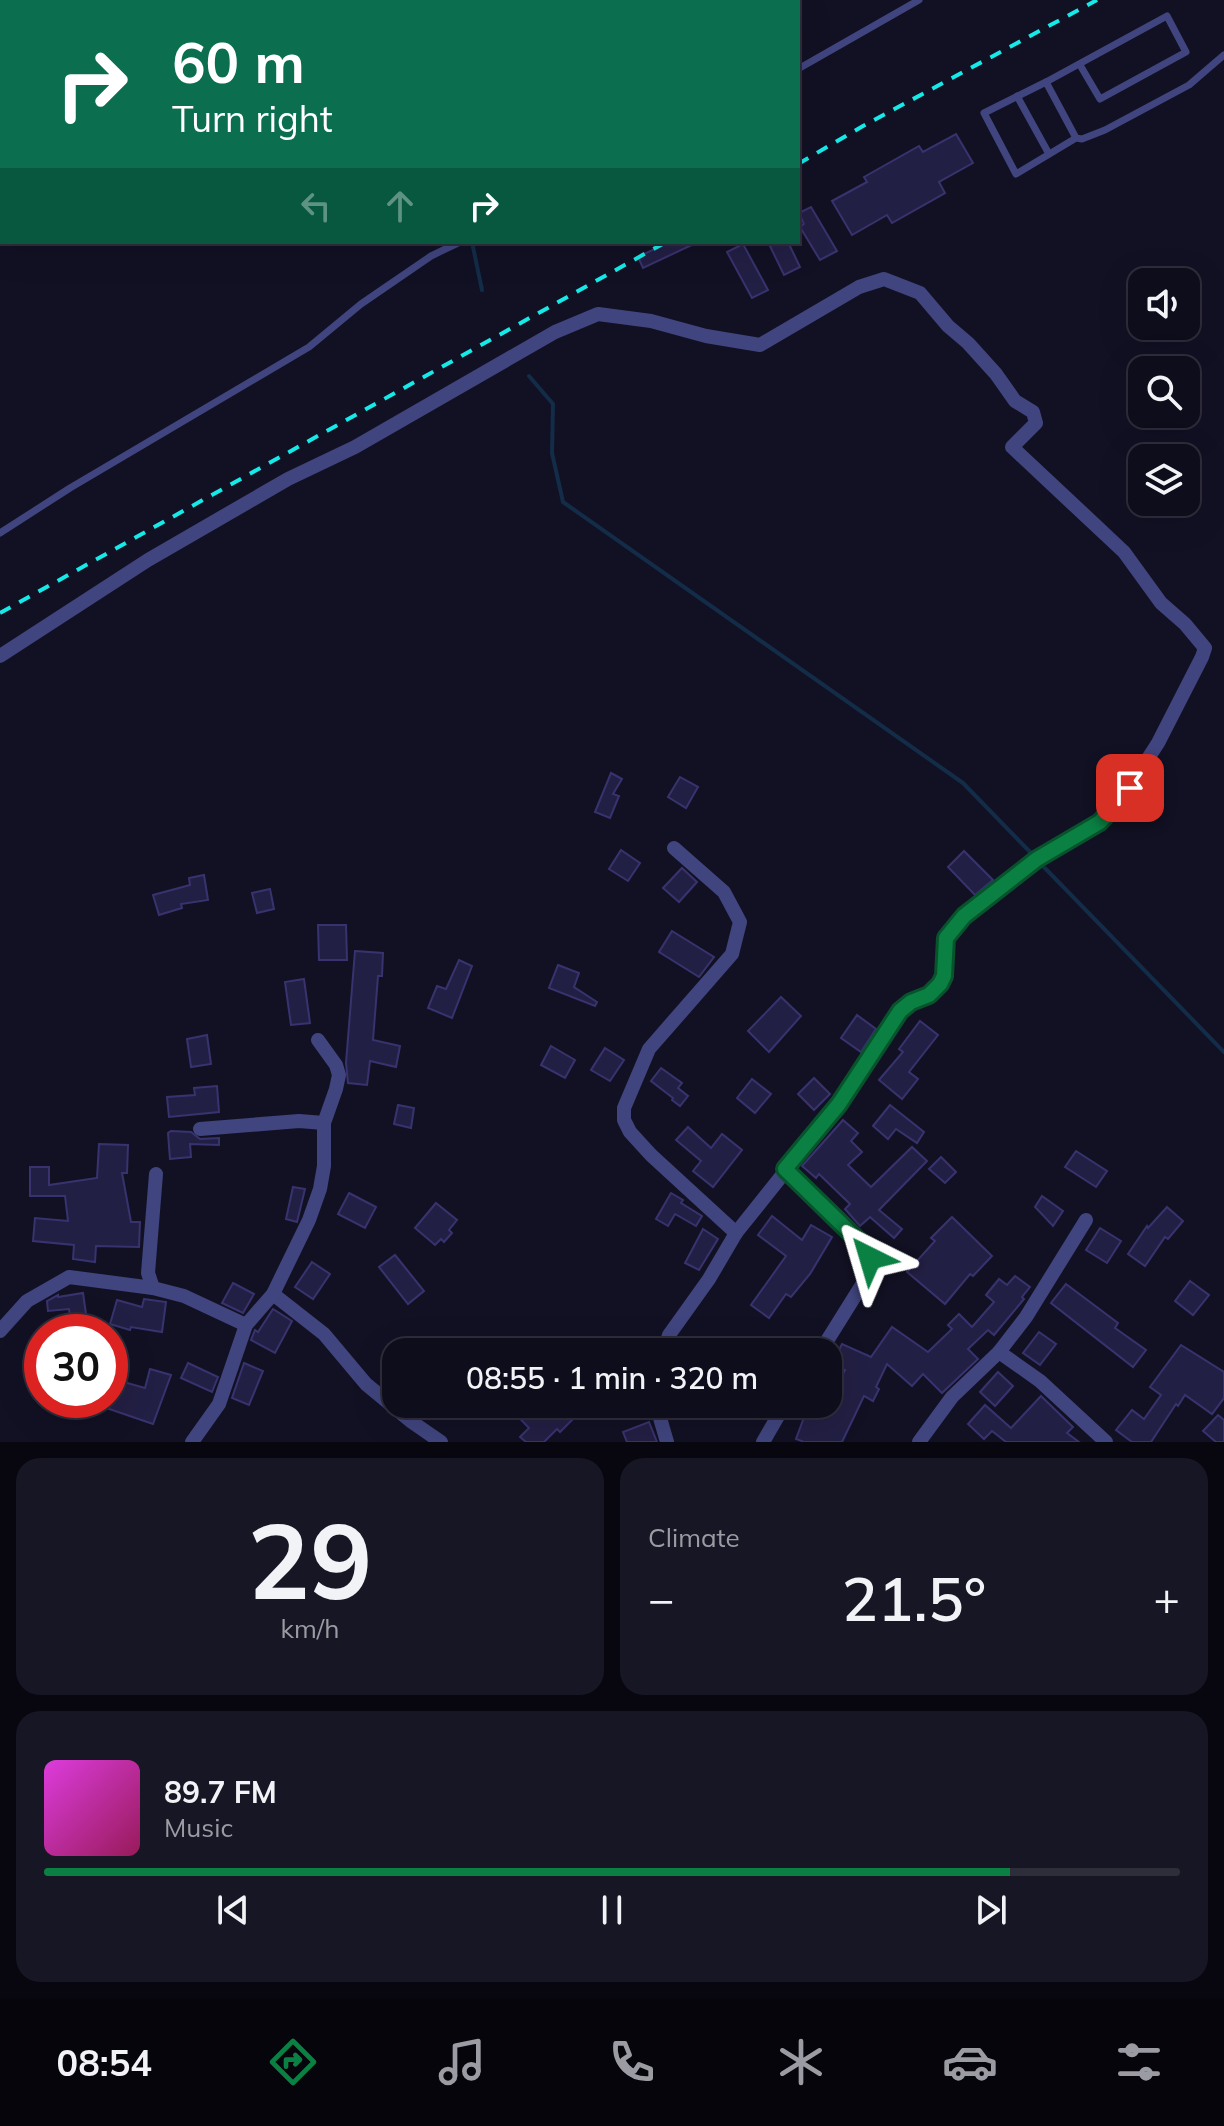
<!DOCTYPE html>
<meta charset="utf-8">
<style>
:root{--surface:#0e0d1b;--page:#171624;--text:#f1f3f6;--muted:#9b9ca3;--line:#2e2d3a;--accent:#0b8043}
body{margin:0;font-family:Mulish,sans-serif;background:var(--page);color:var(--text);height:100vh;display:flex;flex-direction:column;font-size:30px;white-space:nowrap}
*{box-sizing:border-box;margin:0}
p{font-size:26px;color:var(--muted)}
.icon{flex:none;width:44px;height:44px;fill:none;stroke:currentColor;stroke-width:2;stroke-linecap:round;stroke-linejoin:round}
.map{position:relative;height:1442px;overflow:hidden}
.details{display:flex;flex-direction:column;gap:16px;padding:16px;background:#08070f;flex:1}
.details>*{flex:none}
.top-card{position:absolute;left:0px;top:0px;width:800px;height:244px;box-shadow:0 8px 32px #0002,0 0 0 2px var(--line);background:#0b6e4f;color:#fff;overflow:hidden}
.fabs{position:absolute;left:1128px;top:268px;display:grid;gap:16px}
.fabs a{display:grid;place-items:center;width:72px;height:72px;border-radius:16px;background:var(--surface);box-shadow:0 8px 32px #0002,0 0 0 2px var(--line);font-size:40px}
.speed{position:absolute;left:24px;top:1314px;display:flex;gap:16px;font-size:40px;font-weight:700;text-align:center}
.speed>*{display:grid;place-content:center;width:104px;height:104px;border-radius:50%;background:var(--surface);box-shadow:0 8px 32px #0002,0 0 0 2px var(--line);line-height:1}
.speed .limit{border:12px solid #d22;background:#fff;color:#111}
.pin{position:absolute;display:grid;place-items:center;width:68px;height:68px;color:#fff;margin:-34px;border-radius:16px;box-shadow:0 4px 12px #0006}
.me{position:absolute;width:88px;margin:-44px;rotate:320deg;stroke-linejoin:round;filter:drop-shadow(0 0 6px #0008)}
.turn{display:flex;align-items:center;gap:28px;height:168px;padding:0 40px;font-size:36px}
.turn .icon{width:104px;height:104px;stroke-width:2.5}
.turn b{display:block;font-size:56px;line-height:68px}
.lanes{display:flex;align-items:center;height:76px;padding:0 40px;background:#0003;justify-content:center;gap:40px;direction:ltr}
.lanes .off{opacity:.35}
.big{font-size:60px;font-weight:600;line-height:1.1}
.details .tile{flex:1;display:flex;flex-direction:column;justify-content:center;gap:12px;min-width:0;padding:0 28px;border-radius:24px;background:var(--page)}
.details .dial{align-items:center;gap:0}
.dial b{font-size:104px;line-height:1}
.song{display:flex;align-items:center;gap:24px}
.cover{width:96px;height:96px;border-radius:12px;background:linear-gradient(135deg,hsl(300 70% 55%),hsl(330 70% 35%))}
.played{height:8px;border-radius:4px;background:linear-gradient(90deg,var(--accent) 85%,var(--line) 85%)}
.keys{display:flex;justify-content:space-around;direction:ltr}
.heat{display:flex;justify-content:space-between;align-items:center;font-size:44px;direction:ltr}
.details .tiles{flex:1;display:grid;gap:16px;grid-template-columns:1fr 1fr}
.tile:last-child{grid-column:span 2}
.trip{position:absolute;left:382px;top:1338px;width:460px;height:80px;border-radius:24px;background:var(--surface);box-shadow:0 8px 32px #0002,0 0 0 2px var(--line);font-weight:600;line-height:80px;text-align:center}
.menu{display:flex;height:128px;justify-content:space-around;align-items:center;background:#06050b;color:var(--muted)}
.menu .icon{width:56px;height:56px}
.menu .current{color:var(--accent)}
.menu b{font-size:36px;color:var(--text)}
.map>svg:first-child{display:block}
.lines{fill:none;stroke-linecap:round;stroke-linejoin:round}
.stream{stroke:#132c47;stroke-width:4}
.building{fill:#221f44;stroke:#38336e;stroke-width:2}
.service{stroke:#40457f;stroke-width:7}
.minor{stroke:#40457f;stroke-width:14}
.rail{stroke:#15eae8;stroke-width:4;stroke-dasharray:12 10;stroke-linecap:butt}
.route-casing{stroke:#07532c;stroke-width:20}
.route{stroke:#0b8043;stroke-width:14}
</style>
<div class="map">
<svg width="1224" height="1442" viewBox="0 0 1224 1442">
<rect width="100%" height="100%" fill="#121124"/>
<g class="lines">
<g class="stream">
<path d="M 424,0 L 424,2"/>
<path d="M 472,242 L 482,290"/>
<path d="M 529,376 L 553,404 L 552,453 L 563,502 L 963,783 L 1033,855"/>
<path d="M 1039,862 L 1224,1052"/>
</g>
</g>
<g class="building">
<path d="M 956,134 L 973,163 L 939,182 L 945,193 L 892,223 L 887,215 L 852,235 L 832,201 L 867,182 L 864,177 L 919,146 L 923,152 Z"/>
<path d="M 811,207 L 837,251 L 820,260 L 800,227 L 804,224 L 799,213 Z"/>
<path d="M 669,242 L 698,242 L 643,268 L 638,257 Z"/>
<path d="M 768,242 L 788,242 L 800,267 L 784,275 Z"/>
<path d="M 743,244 L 768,290 L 752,298 L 727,252 Z"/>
<path d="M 611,773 L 622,779 L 613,794 L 619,796 L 610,818 L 595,812 Z"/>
<path d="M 680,777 L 698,787 L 686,808 L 668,797 Z"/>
<path d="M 621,850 L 640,863 L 628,881 L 609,869 Z"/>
<path d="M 964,851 L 993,880 L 975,895 L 948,867 Z"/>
<path d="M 682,868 L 697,882 L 679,902 L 663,888 Z"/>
<path d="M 204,875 L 208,900 L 181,904 L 182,908 L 159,915 L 153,895 L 190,885 L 189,878 Z"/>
<path d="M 270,889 L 274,909 L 257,913 L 252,893 Z"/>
<path d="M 318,925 L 346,925 L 347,960 L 319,960 Z"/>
<path d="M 672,931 L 714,957 L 699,977 L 659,952 Z"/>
<path d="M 355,951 L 383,953 L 382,976 L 378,976 L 373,1040 L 400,1046 L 396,1067 L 370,1061 L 367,1085 L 348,1083 L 346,1063 Z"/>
<path d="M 459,960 L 472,966 L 452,1018 L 428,1008 L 437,986 L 446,989 Z"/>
<path d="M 558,965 L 579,973 L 574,987 L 597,1002 L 595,1006 L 549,988 Z"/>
<path d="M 304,979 L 310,1023 L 291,1025 L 285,982 Z"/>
<path d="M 781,997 L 801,1016 L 769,1052 L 748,1031 Z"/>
<path d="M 857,1015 L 876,1029 L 861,1052 L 841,1038 Z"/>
<path d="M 920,1021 L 938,1035 L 909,1072 L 918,1079 L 902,1099 L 879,1080 L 903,1052 L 899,1049 Z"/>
<path d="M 207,1035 L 211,1064 L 191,1067 L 187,1039 Z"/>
<path d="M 551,1046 L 575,1060 L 565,1078 L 541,1065 Z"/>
<path d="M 605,1048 L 624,1060 L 610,1081 L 591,1070 Z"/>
<path d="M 661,1068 L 682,1083 L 678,1088 L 688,1096 L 680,1106 L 672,1100 L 673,1098 L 651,1081 Z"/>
<path d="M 814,1078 L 830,1094 L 814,1110 L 798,1094 Z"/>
<path d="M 752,1079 L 771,1094 L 755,1113 L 737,1098 Z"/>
<path d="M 217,1086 L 219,1112 L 169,1117 L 167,1097 L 195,1095 L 194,1088 Z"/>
<path d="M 398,1105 L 414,1108 L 411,1128 L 394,1124 Z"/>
<path d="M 890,1105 L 924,1132 L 917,1143 L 896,1129 L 888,1139 L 873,1126 Z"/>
<path d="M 843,1120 L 858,1133 L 851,1141 L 862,1152 L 848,1165 L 871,1187 L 912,1147 L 927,1161 L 879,1210 L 902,1229 L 894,1238 L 870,1217 L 860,1226 L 845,1209 L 850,1204 L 819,1174 L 816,1178 L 802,1166 Z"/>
<path d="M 688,1127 L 711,1148 L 722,1134 L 742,1150 L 713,1187 L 693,1171 L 701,1161 L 676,1140 Z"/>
<path d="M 171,1131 L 191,1132 L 200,1139 L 219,1138 L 219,1145 L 190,1144 L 191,1157 L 170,1159 L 168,1133 Z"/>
<path d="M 99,1144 L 128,1145 L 127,1173 L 122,1173 L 131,1222 L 140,1222 L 139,1247 L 96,1246 L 95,1262 L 73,1259 L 74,1245 L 33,1241 L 35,1218 L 68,1221 L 65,1196 L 30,1196 L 30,1167 L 49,1167 L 49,1185 L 97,1178 Z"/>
<path d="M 1076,1151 L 1107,1171 L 1096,1187 L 1065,1167 Z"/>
<path d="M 941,1157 L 956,1172 L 945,1183 L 929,1169 Z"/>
<path d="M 293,1187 L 305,1189 L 297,1222 L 286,1219 Z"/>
<path d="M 349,1193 L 376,1207 L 365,1228 L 338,1214 Z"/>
<path d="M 671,1193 L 683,1200 L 681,1203 L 702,1216 L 696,1226 L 675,1214 L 668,1226 L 656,1219 Z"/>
<path d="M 1042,1196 L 1063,1211 L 1053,1226 L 1035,1207 Z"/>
<path d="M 436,1203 L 457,1220 L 449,1230 L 452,1233 L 444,1242 L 441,1239 L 435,1245 L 415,1228 Z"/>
<path d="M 1167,1207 L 1183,1221 L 1168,1239 L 1165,1237 L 1145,1266 L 1128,1254 L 1147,1226 L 1148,1228 Z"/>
<path d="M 772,1216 L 802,1240 L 811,1225 L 832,1237 L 810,1274 L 791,1297 L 786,1294 L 769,1318 L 751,1305 L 786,1256 L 758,1235 Z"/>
<path d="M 952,1217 L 992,1256 L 973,1276 L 970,1274 L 945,1304 L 907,1272 L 935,1241 L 931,1238 Z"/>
<path d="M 1100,1228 L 1121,1241 L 1107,1263 L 1086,1250 Z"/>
<path d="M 703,1229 L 718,1239 L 699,1270 L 685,1263 Z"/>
<path d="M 395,1255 L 424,1291 L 408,1304 L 379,1267 Z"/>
<path d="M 312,1262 L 330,1274 L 313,1299 L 295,1287 Z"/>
<path d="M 1015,1276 L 1030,1287 L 1022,1297 L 1024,1299 L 994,1335 L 988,1330 L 968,1349 L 978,1359 L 942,1393 L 923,1374 L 912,1386 L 887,1364 L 876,1387 L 879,1389 L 873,1401 L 864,1396 L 842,1442 L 804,1442 L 796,1439 L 809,1404 L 828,1404 L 828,1387 L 835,1390 L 845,1370 L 832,1364 L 842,1344 L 871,1357 L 892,1327 L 928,1352 L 952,1329 L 948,1325 L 959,1314 L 972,1327 L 994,1302 L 986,1295 L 999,1279 L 1007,1285 Z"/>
<path d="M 1190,1281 L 1209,1295 L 1193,1315 L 1175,1301 Z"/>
<path d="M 233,1283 L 254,1294 L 243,1313 L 222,1303 Z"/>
<path d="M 1066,1284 L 1118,1323 L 1115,1328 L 1146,1350 L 1133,1367 L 1051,1303 Z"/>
<path d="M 83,1293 L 88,1328 L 72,1330 L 69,1309 L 48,1311 L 47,1301 L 58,1295 L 58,1297 Z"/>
<path d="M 144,1299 L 166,1302 L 162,1332 L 131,1327 L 130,1330 L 110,1324 L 117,1300 L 142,1307 Z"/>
<path d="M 273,1309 L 292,1321 L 275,1353 L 251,1340 L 255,1330 L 258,1332 Z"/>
<path d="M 1039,1332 L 1056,1344 L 1040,1365 L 1023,1353 Z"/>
<path d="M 1181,1345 L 1224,1372 L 1224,1398 L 1212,1414 L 1185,1395 L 1178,1406 L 1176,1404 L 1151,1442 L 1132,1442 L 1116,1430 L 1132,1410 L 1144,1419 L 1161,1395 L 1150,1387 Z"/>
<path d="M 188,1363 L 218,1377 L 212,1392 L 181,1378 Z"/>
<path d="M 244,1363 L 263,1371 L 249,1405 L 232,1398 Z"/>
<path d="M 150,1369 L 171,1375 L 153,1424 L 86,1401 L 110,1400 L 113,1379 L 145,1388 Z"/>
<path d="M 998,1372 L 1013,1386 L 995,1406 L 980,1392 Z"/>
<path d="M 1041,1396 L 1073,1427 L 1067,1433 L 1079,1442 L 1006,1442 L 992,1431 L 984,1439 L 968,1424 L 985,1405 L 1011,1428 Z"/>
<path d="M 506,1404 L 555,1404 L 572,1420 L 560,1432 L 557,1429 L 544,1442 L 526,1442 L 520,1437 L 529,1428 Z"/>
<path d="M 1218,1415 L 1224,1420 L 1224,1442 L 1216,1442 L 1203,1431 Z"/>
<path d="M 649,1422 L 657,1442 L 627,1442 L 623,1432 Z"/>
</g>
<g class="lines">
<g class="service">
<path d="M 798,69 L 919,0"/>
<path d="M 1046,82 L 1167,16 L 1186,52 L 1100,99 L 1080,65"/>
<path d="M 1017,96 L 1049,154"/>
<path d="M 1076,138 L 1046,82 L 984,113 L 1016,174 L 1076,138 L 1082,139 L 1105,130 L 1189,85 L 1224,55"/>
<path d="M 0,533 L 70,488 L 309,347 L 361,304 L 431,256 L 460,242"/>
</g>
<g class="minor">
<path d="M 0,656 L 148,560 L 288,479 L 355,447 L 555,332 L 598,314 L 651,321 L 706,336 L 760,345 L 859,287 L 884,279 L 920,293 L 948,326 L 968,343 L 996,374 L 1015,401 L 1033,412 L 1036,423 L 1012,447 L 1124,552 L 1161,603 L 1185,624 L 1205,648 L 1202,657 L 1158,743 L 1118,805 L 1100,822 L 1037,859 L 964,916 L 946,938 L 944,976 L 940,984 L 929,995 L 911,1002 L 900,1011 L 839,1104 L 736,1233 L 709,1279 L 669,1335 L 664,1352"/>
<path d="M 674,848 L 724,892 L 740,922 L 732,954 L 649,1049 L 624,1108 L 624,1120 L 630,1132 L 651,1155 L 736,1233"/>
<path d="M 200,1129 L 299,1121 L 324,1123"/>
<path d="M 785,1169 L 866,1248 L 870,1258 L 870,1272 L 820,1352"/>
<path d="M 156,1174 L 148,1273 L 153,1288 L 184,1296 L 246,1325"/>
<path d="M 273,1294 L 324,1334 L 366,1384 L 412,1422 L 441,1442"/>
<path d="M 0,1331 L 27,1301 L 69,1277 L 153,1288"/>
<path d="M 999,1352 L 1040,1381 L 1106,1442"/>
<path d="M 659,1404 L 660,1418 L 667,1442"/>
<path d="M 192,1442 L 219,1404 L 246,1325 L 273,1294 L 309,1220 L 320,1189 L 324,1166 L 324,1123 L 336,1089 L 339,1075 L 336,1065 L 318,1040"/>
<path d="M 763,1442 L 785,1404"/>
<path d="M 919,1442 L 952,1397 L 999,1352 L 1026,1317 L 1086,1220"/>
</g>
<g class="rail">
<path d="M 798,164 L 863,126 L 1097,0"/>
<path d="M 0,613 L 666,242"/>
</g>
</g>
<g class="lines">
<g class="route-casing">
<path id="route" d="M 870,1258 L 866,1248 L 785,1169 L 839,1104 L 900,1011 L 911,1002 L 929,995 L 940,984 L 944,976 L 946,938 L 964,916 L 1037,859 L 1100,822 L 1130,788"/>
</g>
<use href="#route" class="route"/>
</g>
</svg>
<div class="fabs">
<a><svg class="icon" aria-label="sound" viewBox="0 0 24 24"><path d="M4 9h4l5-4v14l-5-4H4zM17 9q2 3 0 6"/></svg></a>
<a><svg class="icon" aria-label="search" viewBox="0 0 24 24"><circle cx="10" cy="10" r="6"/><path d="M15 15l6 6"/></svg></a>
<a><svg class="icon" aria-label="layers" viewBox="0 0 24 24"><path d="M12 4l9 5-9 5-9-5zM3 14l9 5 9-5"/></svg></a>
</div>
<div class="speed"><div class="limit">30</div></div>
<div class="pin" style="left:1130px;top:788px;background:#d93025"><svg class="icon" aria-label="arrive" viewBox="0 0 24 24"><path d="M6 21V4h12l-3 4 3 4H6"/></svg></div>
<svg class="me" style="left:870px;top:1258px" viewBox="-20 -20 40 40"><path d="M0-17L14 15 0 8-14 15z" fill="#0b8043" stroke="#fff" stroke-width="4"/></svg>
<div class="trip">08:55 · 1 min · 320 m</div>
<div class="top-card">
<div class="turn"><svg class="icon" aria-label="right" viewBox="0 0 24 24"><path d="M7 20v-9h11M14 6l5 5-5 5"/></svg><div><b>60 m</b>Turn right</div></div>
<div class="lanes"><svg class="icon off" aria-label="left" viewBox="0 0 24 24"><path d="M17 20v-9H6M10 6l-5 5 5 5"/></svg><svg class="icon off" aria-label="ahead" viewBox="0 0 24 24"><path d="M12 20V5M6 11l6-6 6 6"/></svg><svg class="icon" aria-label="right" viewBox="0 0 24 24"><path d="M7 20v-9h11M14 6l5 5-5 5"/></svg></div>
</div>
</div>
<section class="details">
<div class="tiles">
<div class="tile dial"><b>29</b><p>km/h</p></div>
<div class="tile"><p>Climate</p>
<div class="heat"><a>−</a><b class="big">21.5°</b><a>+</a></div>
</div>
<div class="tile">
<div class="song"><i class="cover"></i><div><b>89.7 FM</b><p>Music</p></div></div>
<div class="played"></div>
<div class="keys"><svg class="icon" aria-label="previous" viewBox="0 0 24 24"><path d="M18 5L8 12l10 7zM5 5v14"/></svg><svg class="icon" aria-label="pause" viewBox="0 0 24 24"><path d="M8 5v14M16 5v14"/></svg><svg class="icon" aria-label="next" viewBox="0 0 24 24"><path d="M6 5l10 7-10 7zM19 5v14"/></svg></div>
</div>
</div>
</section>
<nav class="menu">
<b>08:54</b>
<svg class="icon current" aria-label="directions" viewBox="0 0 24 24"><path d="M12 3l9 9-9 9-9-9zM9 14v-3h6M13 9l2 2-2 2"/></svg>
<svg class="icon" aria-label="music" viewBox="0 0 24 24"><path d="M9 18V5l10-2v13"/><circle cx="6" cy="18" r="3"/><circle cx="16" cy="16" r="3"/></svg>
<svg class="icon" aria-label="phone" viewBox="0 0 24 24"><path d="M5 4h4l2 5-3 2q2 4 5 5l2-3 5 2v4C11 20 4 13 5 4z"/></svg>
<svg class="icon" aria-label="climate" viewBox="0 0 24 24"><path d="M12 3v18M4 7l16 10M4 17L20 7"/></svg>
<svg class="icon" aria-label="car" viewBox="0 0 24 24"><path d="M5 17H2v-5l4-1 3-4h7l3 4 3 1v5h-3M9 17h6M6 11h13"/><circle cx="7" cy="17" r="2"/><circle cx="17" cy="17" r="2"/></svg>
<svg class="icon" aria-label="filters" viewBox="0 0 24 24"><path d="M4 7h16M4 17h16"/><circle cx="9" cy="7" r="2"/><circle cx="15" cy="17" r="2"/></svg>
</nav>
